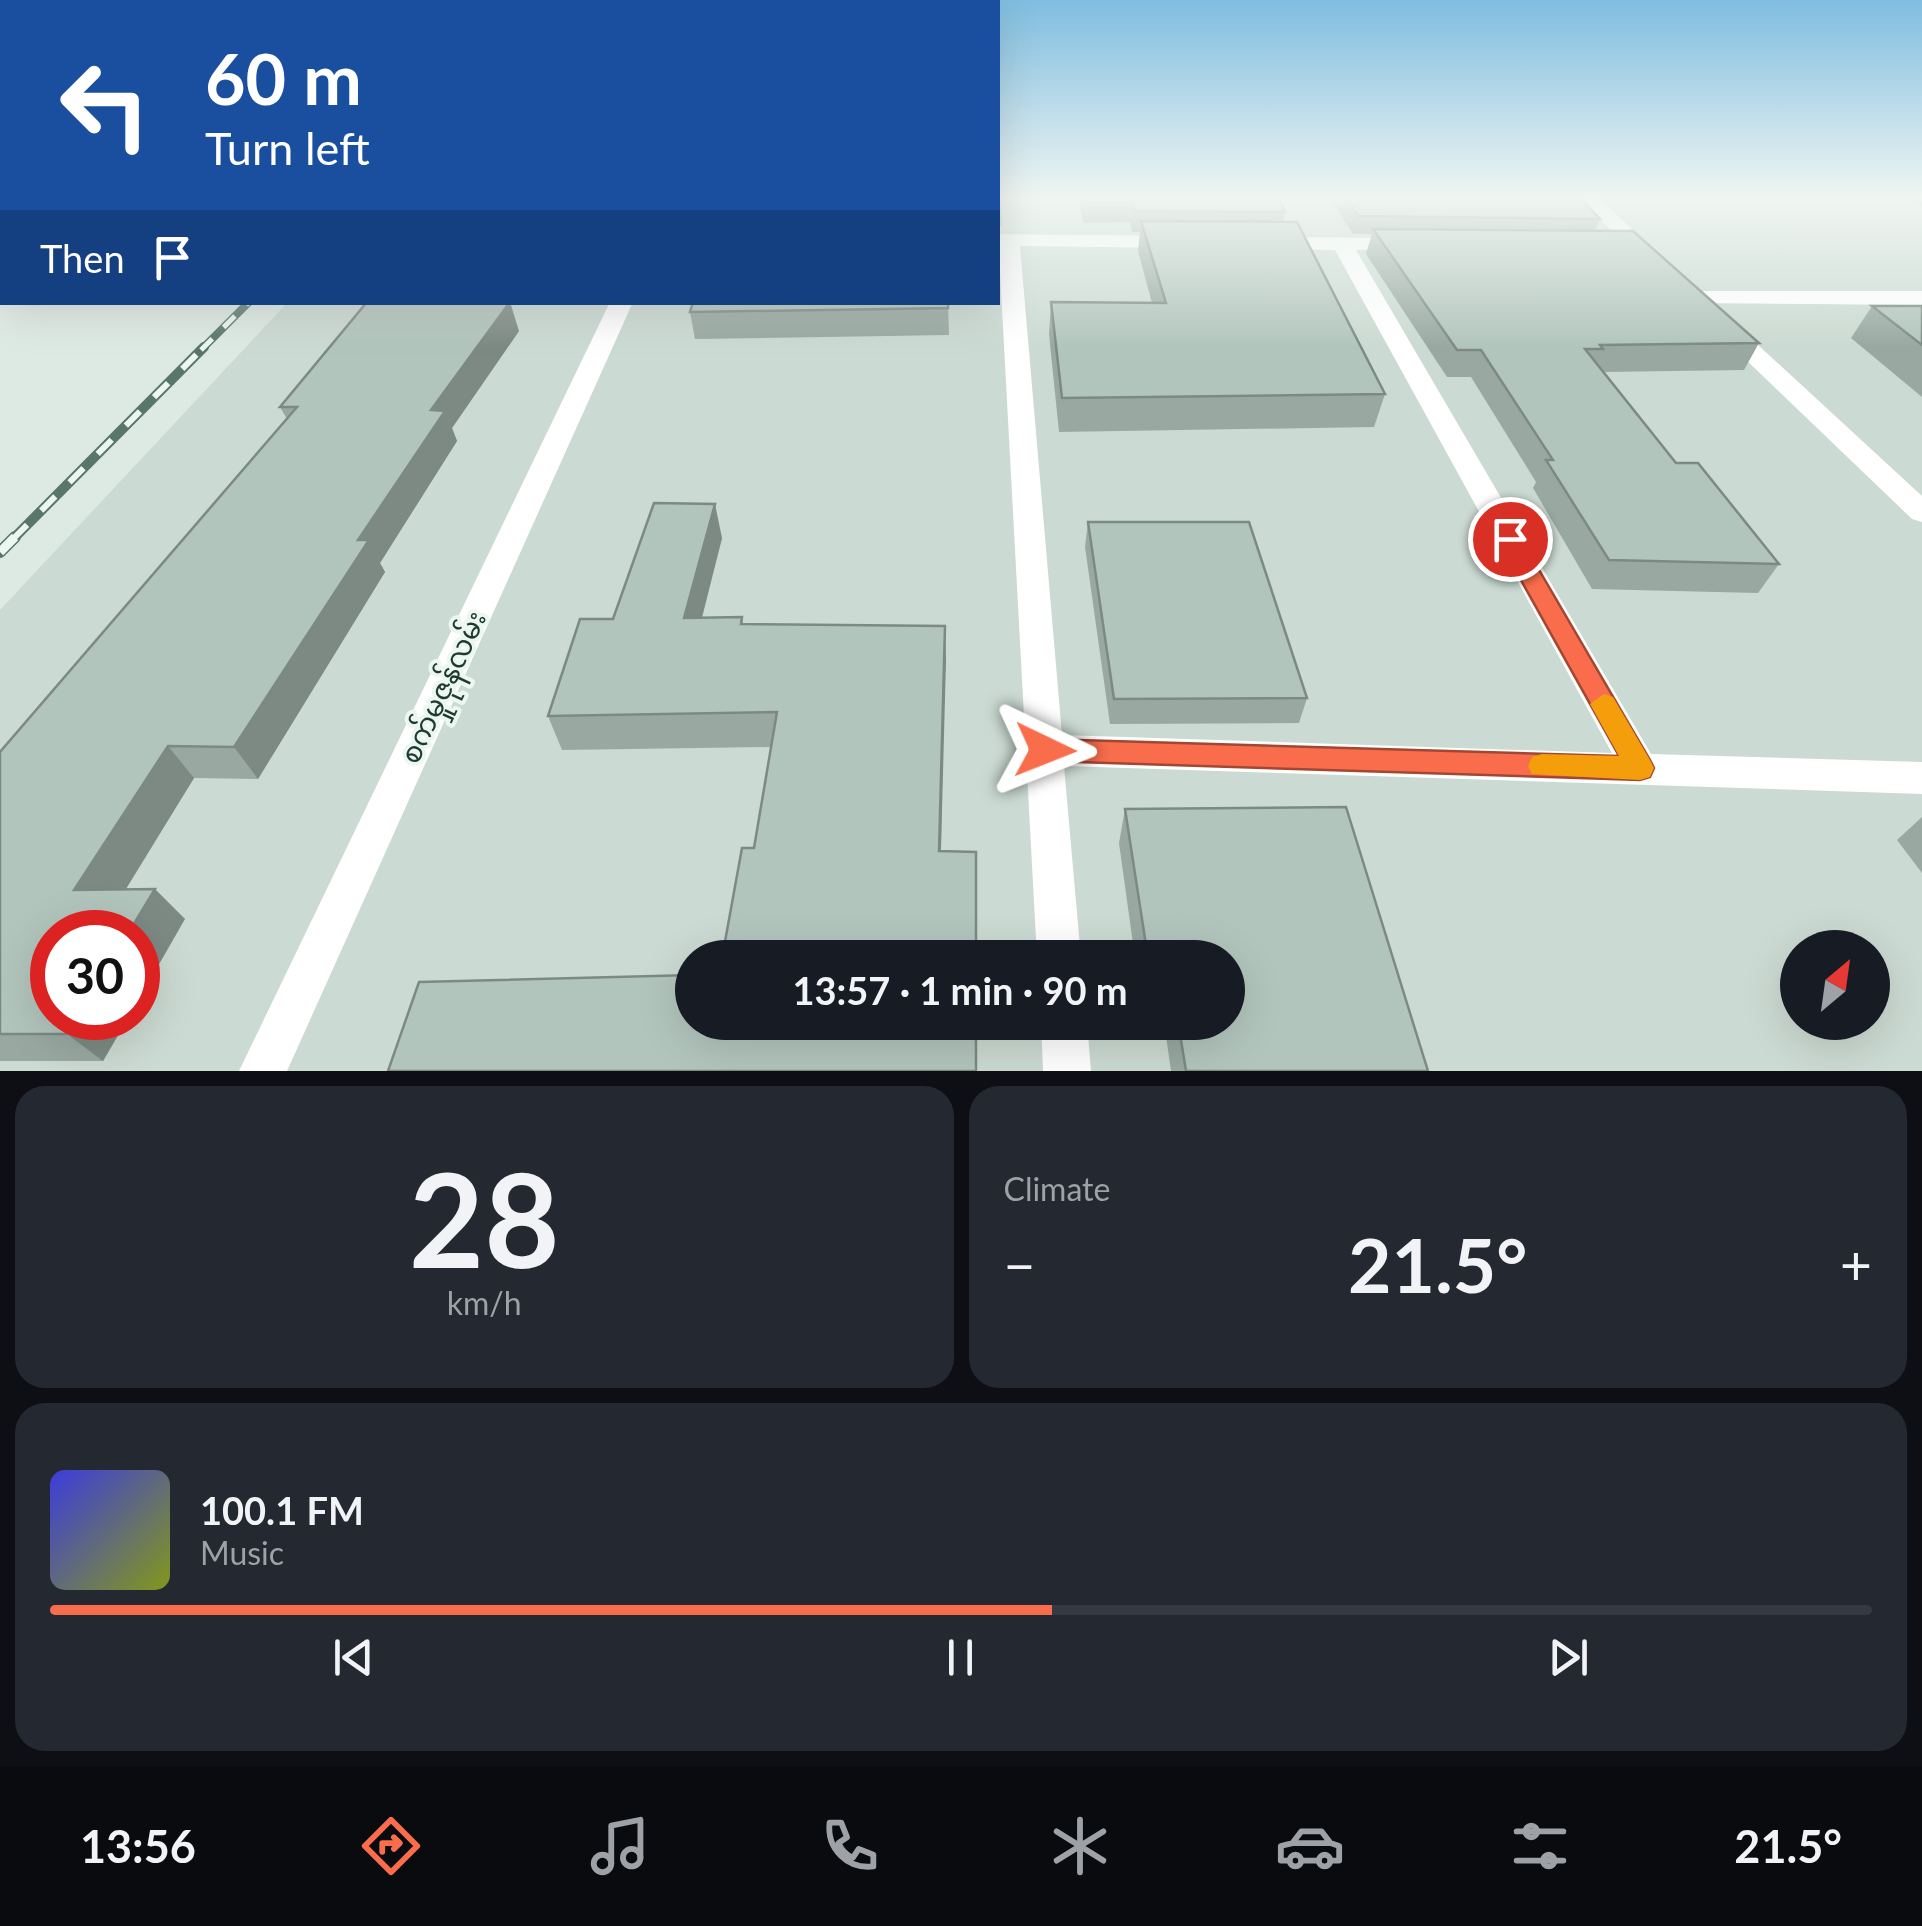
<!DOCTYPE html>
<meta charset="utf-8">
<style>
:root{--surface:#171b24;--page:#242831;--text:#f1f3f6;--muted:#9ea1a6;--line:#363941;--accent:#f96d4c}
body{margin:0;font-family:Lato,"Noto Sans Myanmar",sans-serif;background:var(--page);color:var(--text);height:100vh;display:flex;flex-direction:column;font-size:38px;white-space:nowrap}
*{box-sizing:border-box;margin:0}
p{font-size:32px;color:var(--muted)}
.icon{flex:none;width:55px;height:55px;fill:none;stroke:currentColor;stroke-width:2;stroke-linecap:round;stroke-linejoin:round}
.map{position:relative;height:1071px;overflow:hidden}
.details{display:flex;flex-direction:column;gap:15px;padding:15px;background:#0d0f14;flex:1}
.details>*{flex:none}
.banner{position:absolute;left:0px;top:0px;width:1000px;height:305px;box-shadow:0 10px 40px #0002;background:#1a4fa0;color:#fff;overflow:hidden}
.needle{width:65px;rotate:29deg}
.tools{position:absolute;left:1780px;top:930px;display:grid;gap:20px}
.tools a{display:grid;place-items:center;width:110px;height:110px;border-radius:50%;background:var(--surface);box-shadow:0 10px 40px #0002;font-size:50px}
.speed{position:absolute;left:30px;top:910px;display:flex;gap:20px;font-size:50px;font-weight:700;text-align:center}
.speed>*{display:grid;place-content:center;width:130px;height:130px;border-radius:50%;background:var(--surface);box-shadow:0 10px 40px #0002;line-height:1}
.speed .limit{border:15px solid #d22;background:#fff;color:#111}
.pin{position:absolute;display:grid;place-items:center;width:85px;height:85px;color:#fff;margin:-42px;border:5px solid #fff;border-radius:50%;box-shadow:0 2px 10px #0007}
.me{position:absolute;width:110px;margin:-55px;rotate:92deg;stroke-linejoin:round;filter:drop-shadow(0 0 8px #0008)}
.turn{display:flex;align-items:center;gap:35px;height:210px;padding:0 40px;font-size:45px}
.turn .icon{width:130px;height:130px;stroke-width:2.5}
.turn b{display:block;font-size:70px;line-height:85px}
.then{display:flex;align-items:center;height:95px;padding:0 40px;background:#0003;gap:20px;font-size:38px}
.big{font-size:75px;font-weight:700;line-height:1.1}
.details .tile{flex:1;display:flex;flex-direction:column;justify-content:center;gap:15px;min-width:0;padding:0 35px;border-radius:30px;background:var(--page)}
.details .dial{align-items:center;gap:0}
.dial b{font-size:130px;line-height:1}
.song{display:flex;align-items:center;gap:30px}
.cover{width:120px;height:120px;border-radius:15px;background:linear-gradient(135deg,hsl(240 70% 55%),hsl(70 70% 35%))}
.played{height:10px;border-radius:5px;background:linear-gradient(90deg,var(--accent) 55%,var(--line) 55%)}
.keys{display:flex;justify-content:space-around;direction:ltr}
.heat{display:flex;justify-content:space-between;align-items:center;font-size:55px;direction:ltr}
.details .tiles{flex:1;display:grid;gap:15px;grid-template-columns:1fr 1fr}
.tile:last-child{grid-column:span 2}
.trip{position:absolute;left:675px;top:940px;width:570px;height:100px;border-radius:50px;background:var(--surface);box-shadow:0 10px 40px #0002;font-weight:700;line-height:100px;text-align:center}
.tab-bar{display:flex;height:160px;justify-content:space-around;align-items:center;background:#090b0e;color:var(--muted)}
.tab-bar .icon{width:70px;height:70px}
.tab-bar .active{color:var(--accent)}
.tab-bar b{font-size:45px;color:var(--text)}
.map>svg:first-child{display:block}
.built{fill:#cbdad2;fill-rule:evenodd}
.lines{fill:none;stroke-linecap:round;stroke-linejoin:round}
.minor{fill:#fff;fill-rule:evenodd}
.rail-far2-casing{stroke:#58766c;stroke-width:8}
.rail-far1-casing{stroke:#58766c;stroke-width:10}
.rail-casing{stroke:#58766c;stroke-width:12}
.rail-far2{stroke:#edf7f1;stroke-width:5;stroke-dasharray:16;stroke-linecap:butt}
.rail-far1{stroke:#edf7f1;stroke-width:6;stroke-dasharray:20;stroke-linecap:butt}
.rail{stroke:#edf7f1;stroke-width:9;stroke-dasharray:25;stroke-linecap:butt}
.wall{fill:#99a9a2}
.shaded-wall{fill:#7d8a84}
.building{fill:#b2c5bc;stroke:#7d8a84;stroke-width:2.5}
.route{fill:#f96d4c;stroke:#a24731;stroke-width:2.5}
.slow{fill:#f59e0b}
.labels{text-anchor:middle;stroke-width:8;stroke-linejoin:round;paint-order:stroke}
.street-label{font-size:28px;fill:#1e3a31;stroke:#edf7f1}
</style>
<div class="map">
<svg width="1922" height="1071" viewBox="0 0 1922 1071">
<rect width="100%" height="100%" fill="#ddeae3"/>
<path class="built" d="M 998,197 L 1922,197 L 1922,1071 L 0,1071 L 0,610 L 287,303 L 998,302 ZM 52,932 L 138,932 L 138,1018 L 52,1018 ZM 1798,948 L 1872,948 L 1872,1022 L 1798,1022 ZM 692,958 L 1228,958 L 1228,1022 L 692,1022 Z"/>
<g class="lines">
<g class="minor">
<path d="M 1577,197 L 1598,197 L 1657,253 L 1657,261 L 1643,261 Z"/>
<path d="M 998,234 L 1179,236 L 1189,242 L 1179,248 L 1020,246 L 1062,735 L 1612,753 L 1335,250 L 1265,249 L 1255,243 L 1265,237 L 1409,238 L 1416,240 L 1416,248 L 1356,250 L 1651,754 L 1922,762 L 1922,794 L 1064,766 L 1081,958 L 1037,958 Z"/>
<path d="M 1694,291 L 1922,291 L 1922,305 L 1686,303 L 1683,298 Z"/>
<path d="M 610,302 L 633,302 L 287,1071 L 239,1071 Z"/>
<path d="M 1724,319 L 1732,321 L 1922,496 L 1922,522 L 1912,519 L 1716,331 L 1712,326 Z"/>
<path d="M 1041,1022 L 1087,1022 L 1091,1071 L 1043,1071 Z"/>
</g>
<g class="rail-far2-casing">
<path id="rail-far2" d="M 201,350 L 249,302"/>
</g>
<g class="rail-far1-casing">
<path id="rail-far1" d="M 13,539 L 204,347"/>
</g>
<g class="rail-casing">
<path id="rail" d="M 0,552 L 15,537"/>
</g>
<use href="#rail-far2" class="rail-far2"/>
<use href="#rail-far1" class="rail-far1"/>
<use href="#rail" class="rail"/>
</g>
<g class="wall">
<rect x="998" y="197" width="4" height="29"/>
<path d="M 1077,197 L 1278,197 L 1285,212 L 1283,222 L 1385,394 L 1374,427 L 1059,432 L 1049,334 L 1051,302 L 1152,303 L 1138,251 L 1140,232 L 1132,232 L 1130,222 L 1084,223 Z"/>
<path d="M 1329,197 L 1579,197 L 1600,219 L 1595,231 L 1759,343 L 1744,370 L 1603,372 L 1676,463 L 1779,564 L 1758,593 L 1592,589 L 1533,488 L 1536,482 L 1471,377 L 1447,377 L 1366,254 L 1372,234 L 1353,234 Z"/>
<path d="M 1906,197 L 1922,197 L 1922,207 Z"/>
<path d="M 948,302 L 949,335 L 695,339 L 690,312 Z"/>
<path d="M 1872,306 L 1922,306 L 1922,397 L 1851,338 Z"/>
<path d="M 519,331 L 452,428 L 457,441 L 380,563 L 385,572 L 258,779 L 194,778 L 125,889 L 185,919 L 52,1018 L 128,1018 L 103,1061 L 0,1061 L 0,752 L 287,419 L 280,407 Z"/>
<path d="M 1088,522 L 1307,698 L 1299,723 L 1110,724 L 1085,547 Z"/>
<path d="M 722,538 L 702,618 L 742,617 L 743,624 L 945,626 L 941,851 L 754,848 L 771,747 L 562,750 L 548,716 L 613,619 Z"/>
<path d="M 1125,809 L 1428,1071 L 1171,1071 L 1164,1022 L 1228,1022 L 1228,958 L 1135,958 L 1119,843 Z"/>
<path d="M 1922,817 L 1922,873 L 1897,840 Z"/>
</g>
<g class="shaded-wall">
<path d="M 510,302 L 519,331 L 452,428 L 457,441 L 380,563 L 385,572 L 258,779 L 234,747 L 431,410 Z"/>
<path d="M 715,504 L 722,538 L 693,652 L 684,618 Z"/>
<path d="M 945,626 L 946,660 L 940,884 L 939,851 Z"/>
<path d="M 168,746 L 194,778 L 107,920 L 74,890 Z"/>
<path d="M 155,889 L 185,919 L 138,1001 L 138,932 L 129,932 Z"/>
<path d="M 77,1018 L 128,1018 L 103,1061 L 67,1034 Z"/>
</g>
<g class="building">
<path d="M 1084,197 L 1278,197 L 1285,212 L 1135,211 L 1132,202 L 1086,202 Z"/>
<path d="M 1345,197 L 1579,197 L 1600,219 L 1358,216 Z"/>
<path d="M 1141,221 L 1297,222 L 1385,394 L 1062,398 L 1051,302 L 1166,303 Z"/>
<path d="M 1373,229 L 1633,231 L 1759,343 L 1600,345 L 1603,349 L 1585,349 L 1676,463 L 1698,463 L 1779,564 L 1609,560 L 1546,460 L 1553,460 L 1481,350 L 1457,350 Z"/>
<path d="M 367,302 L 510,302 L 431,410 L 445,411 L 358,540 L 369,540 L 234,747 L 168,746 L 74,890 L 155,889 L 129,932 L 52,932 L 52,1018 L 77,1018 L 67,1034 L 0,1034 L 0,752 L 297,407 L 280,407 Z"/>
<path d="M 693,302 L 948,302 L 948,308 L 690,312 Z"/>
<path d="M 1872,306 L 1922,306 L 1922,345 Z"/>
<path d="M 654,503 L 715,504 L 684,618 L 742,617 L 741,624 L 945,626 L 939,851 L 976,852 L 976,958 L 722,958 L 742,848 L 754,848 L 777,712 L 548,716 L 580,619 L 613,619 Z"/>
<path d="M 1088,522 L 1249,522 L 1307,698 L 1114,699 Z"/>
<path d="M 1346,807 L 1428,1071 L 1186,1071 L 1178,1022 L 1228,1022 L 1228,958 L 1148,958 L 1125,809 Z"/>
<path d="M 692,975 L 692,1022 L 976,1022 L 976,1071 L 388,1071 L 419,982 Z"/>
</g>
<linearGradient id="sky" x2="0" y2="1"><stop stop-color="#7fbde0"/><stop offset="0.57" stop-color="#f0f6f2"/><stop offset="1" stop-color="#f0f6f2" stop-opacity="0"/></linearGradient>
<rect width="1922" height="347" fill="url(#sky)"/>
<path class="route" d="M 1510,531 L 1521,539 L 1650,760 L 1654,768 L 1650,777 L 1640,780 L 1045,761 L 1035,758 L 1031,750 L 1035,742 L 1045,739 L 1619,756 L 1498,539 Z"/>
<path class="slow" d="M 1604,694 L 1613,697 L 1650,760 L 1654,768 L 1650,777 L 1640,780 L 1532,774 L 1528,766 L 1532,757 L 1542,754 L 1619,756 L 1590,704 Z"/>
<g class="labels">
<g class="street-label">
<text transform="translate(443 687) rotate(-65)" y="10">စက်မှုဇုန်လမ်း</text>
</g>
</g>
</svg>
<div class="tools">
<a><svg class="needle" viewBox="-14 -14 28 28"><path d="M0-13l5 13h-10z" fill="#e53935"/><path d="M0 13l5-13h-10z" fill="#9ea1a6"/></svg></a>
</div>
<div class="speed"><div class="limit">30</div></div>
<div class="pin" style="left:1510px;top:539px;background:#d93025"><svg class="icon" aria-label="arrive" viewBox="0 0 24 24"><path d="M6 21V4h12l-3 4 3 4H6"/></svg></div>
<svg class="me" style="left:1045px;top:750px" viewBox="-20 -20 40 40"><path d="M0-17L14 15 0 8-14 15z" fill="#f96d4c" stroke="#fff" stroke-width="4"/></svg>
<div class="trip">13:57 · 1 min · 90 m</div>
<div class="banner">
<div class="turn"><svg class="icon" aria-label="left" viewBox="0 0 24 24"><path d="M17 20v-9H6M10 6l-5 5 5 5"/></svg><div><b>60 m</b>Turn left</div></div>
<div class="then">Then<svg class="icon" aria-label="arrive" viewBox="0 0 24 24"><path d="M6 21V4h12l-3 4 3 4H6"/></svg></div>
</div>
</div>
<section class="details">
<div class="tiles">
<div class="tile dial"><b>28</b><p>km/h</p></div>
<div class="tile"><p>Climate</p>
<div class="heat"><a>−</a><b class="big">21.5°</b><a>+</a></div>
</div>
<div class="tile">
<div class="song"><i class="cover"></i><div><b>100.1 FM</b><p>Music</p></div></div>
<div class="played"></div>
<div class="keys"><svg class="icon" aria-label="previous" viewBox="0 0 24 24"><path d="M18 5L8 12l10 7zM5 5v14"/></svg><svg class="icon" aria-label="pause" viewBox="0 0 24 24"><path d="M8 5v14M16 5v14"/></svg><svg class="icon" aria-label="next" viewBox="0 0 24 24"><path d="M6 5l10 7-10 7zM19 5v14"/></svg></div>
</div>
</div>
</section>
<nav class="tab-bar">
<b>13:56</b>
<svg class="icon active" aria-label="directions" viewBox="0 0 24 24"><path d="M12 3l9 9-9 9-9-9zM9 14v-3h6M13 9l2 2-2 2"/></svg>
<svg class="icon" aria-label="music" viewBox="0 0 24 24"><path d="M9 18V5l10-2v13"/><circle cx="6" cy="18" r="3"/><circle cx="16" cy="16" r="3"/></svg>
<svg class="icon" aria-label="phone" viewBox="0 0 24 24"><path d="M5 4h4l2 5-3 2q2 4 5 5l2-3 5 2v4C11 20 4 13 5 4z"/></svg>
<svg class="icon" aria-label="climate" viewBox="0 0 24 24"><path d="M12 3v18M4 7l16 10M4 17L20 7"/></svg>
<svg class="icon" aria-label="car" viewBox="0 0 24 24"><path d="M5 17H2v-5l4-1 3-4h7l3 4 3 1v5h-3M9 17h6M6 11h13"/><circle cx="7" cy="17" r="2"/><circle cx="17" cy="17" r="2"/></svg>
<svg class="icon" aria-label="filters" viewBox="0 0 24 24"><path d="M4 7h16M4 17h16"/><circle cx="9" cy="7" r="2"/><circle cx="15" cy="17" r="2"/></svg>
<b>21.5°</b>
</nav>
